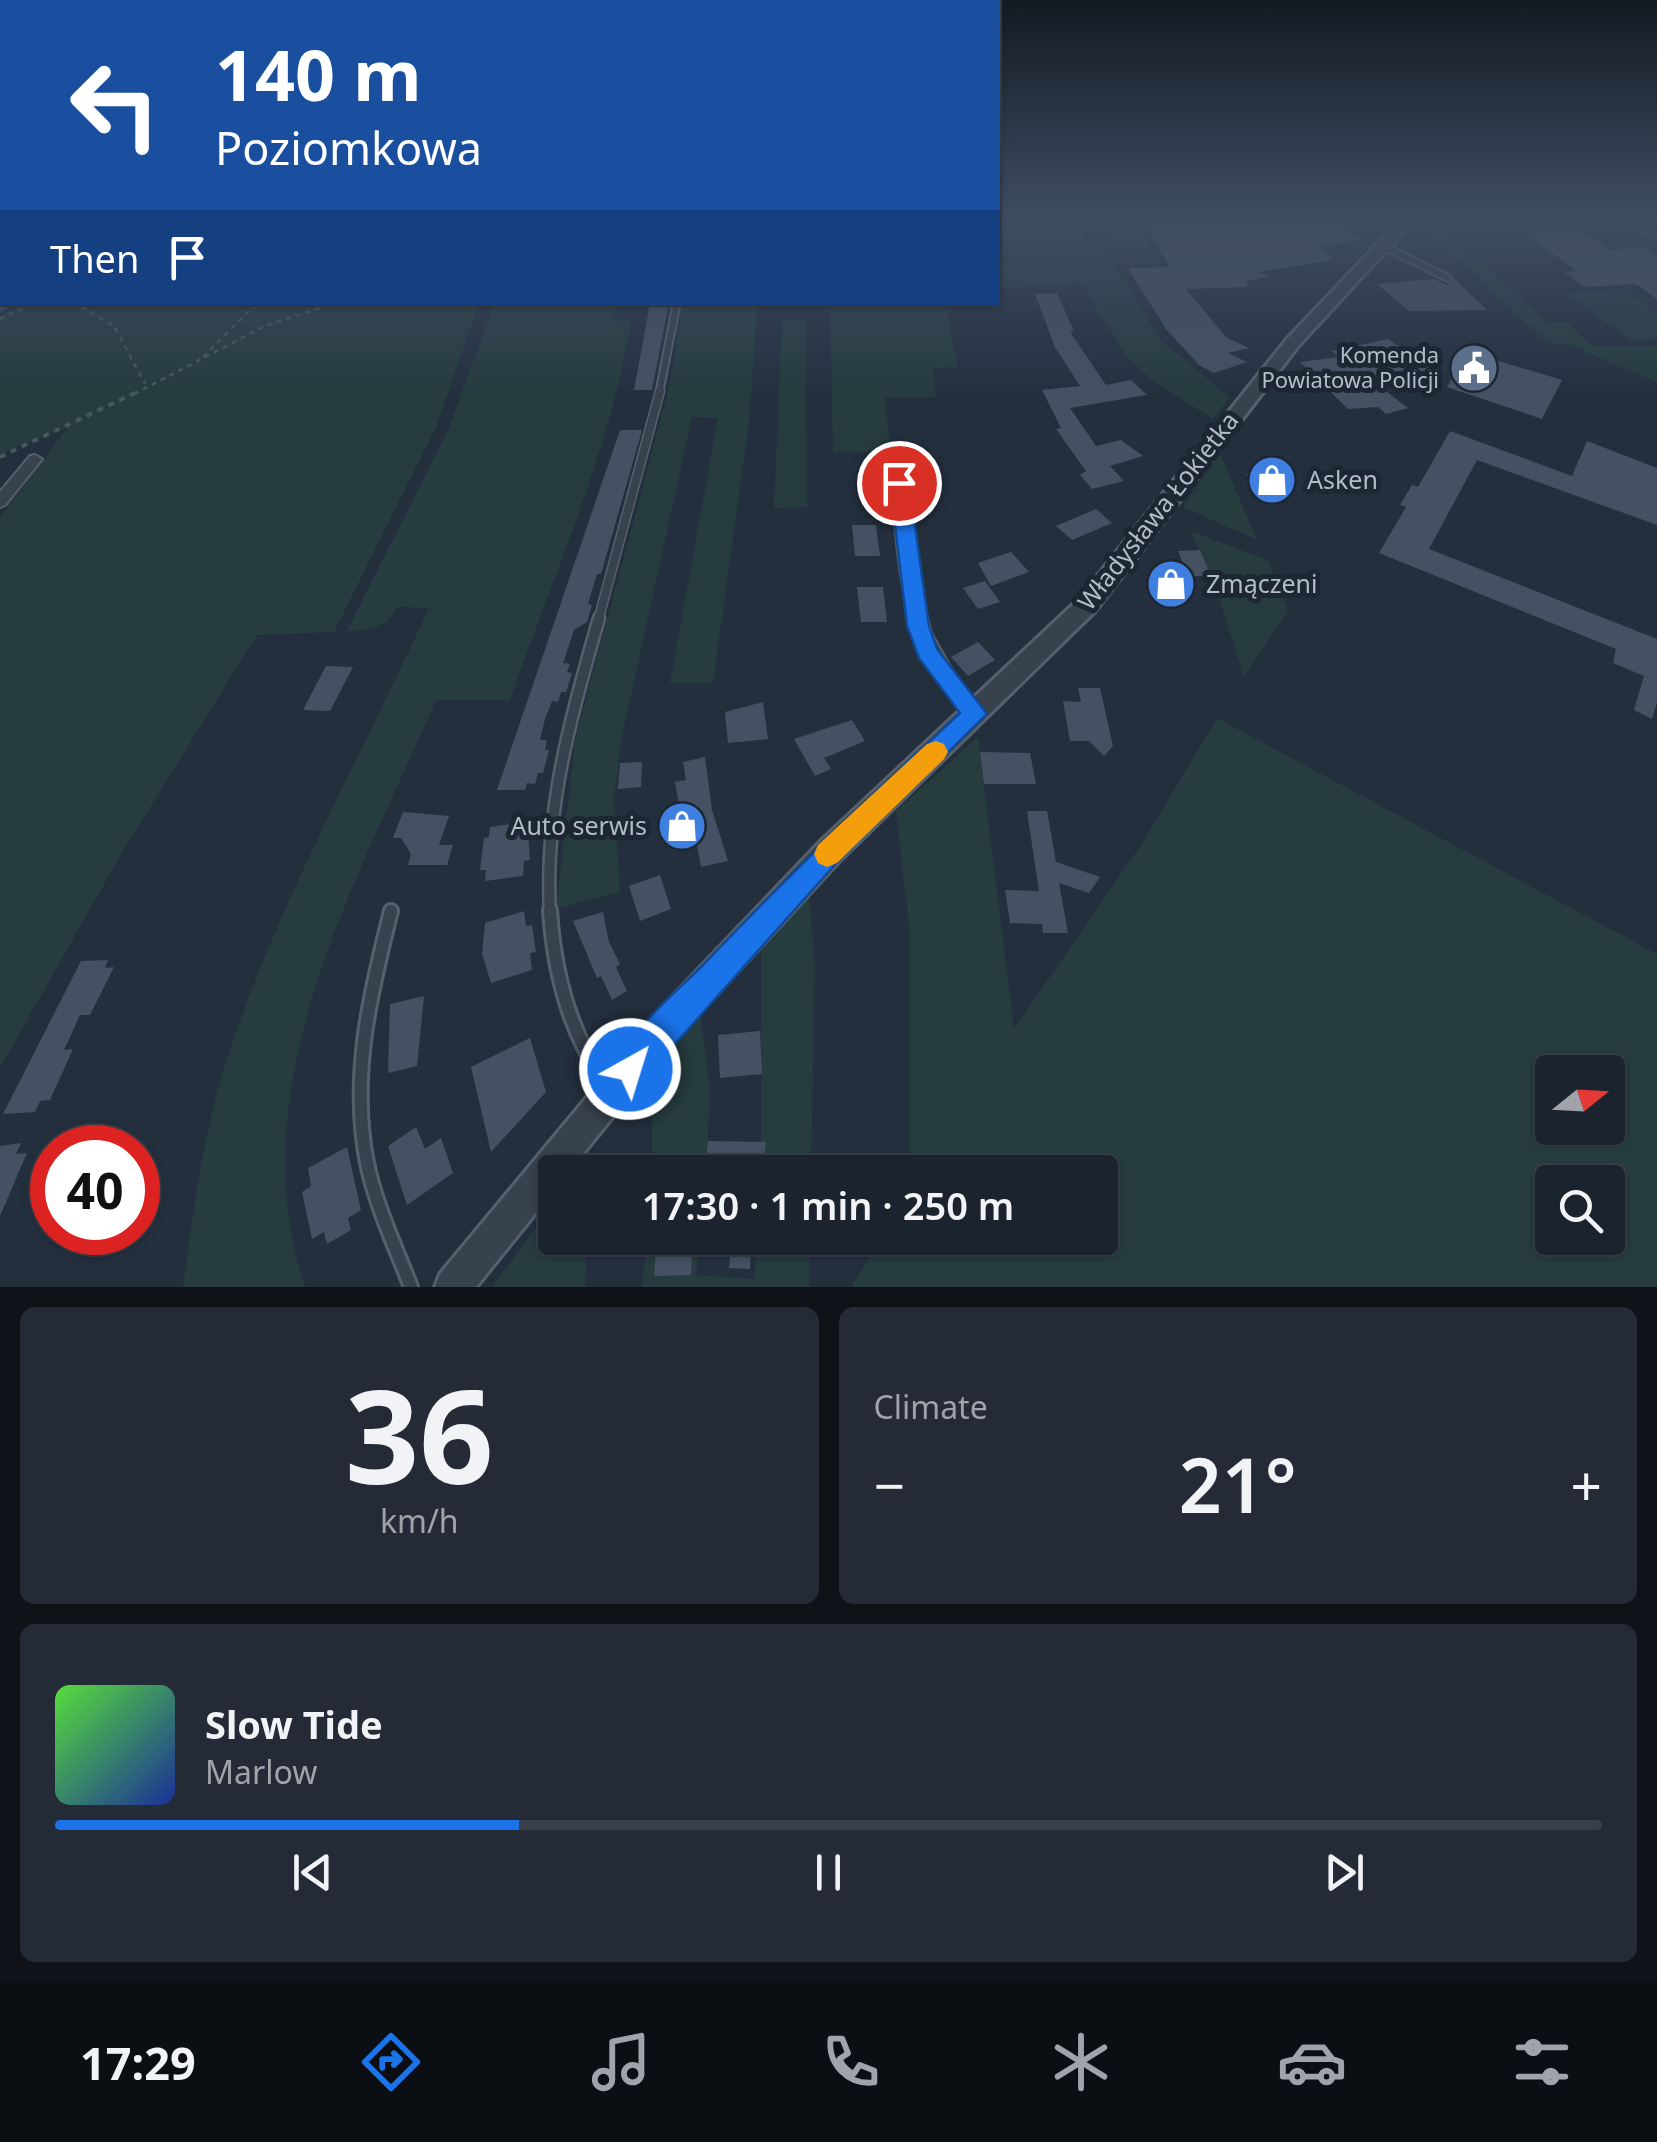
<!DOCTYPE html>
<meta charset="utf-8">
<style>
:root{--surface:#1b232e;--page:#242b36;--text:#f1f3f6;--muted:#a0a4aa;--line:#39404a;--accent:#1a73e8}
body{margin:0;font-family:"Noto Sans",sans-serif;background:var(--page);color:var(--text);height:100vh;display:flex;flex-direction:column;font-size:38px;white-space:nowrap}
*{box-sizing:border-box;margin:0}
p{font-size:32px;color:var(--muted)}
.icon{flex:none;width:55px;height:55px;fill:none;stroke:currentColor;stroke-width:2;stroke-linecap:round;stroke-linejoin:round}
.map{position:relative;height:1287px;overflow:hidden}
.side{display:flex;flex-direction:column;gap:20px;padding:20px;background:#0f1319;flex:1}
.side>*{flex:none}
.guide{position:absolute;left:0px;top:0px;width:1000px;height:305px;box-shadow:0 2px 8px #0004,0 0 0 2px var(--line);background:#1a4fa0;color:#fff;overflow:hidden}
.needle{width:65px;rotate:72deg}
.buttons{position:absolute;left:1535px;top:1055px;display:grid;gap:20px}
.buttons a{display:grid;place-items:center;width:90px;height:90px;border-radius:10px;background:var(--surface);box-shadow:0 2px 8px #0004,0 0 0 2px var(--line);font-size:50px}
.speed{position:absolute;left:30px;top:1125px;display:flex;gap:20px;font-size:50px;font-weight:700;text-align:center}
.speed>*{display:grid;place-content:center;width:130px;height:130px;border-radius:50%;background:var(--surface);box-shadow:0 2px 8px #0004,0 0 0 2px var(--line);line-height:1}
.speed .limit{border:15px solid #d22;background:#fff;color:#111}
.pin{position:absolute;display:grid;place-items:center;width:85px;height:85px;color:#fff;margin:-42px;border:5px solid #fff;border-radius:50%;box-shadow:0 2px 10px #0007}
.me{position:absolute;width:110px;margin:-55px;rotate:39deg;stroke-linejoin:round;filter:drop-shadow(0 0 8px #0008)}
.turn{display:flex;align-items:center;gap:35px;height:210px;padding:0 50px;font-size:45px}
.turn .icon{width:130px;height:130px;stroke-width:2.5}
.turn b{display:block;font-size:70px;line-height:85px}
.then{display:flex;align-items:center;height:95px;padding:0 50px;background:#0003;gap:20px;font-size:38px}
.big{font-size:75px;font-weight:600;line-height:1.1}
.side .card{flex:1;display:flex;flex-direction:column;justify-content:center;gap:15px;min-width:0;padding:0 35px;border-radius:15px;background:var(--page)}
.side .dial{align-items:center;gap:0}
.dial b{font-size:130px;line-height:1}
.song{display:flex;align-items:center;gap:30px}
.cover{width:120px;height:120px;border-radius:15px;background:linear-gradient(135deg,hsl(110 70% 55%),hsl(230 70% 35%))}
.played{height:10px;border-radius:5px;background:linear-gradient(90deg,var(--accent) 30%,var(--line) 30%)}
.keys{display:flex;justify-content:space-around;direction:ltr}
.heat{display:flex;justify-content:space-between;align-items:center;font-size:55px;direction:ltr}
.side .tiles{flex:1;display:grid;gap:20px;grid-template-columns:1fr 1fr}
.card:last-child{grid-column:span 2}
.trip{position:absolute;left:538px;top:1155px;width:580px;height:100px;border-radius:10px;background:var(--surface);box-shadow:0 2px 8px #0004,0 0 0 2px var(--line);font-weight:600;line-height:100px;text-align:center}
.dock{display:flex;height:160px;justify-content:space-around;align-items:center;background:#0b0e12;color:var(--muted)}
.dock .icon{width:70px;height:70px}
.dock .selected{color:var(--accent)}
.dock b{font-size:45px;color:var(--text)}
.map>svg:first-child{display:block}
.green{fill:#263c3f;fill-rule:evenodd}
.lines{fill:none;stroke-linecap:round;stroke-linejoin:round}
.stream{stroke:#394c67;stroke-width:4}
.building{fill:#455162}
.service-far3-casing{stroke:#565f6c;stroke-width:10}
.service-far2-casing{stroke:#565f6c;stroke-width:11}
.service-far1-casing{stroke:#565f6c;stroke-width:15}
.service-casing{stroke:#565f6c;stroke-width:18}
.minor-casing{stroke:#565f6c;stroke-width:4}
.tertiary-casing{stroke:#565f6c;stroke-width:6}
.path-far1{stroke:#44595c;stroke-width:2.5;stroke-dasharray:5 5;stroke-linecap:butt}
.path{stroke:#44595c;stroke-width:4;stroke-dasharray:6 6;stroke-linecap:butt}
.service-far3{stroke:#38414e;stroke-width:6}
.service-far2{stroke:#38414e;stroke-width:8}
.service-far1{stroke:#38414e;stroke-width:10}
.service{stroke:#38414e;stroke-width:12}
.minor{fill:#38414e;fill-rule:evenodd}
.tertiary{fill:#38414e;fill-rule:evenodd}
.route{fill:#1a73e8;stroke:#114b97;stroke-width:2.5}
.slow{fill:#f59e0b}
.labels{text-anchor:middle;stroke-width:10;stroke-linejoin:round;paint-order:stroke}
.far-poi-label{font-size:22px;fill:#b4bcc9;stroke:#1d2633;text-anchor:end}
.poi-label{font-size:25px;fill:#b4bcc9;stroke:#1d2633;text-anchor:start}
.street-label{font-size:25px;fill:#b4bcc9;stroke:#1d2633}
</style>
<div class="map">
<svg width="1657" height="1287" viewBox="0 0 1657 1287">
<rect width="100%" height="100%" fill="#242f3e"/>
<g class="green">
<path d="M 998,216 L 1073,216 L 1089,249 L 1114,244 L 1101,216 L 1131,216 L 1149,247 L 1106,249 L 1161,341 L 1230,397 L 1213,419 L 1152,380 L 1125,355 L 1083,285 L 1004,288 L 998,271 Z"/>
<path d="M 1419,220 L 1483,263 L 1547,322 L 1567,322 L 1591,345 L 1657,346 L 1657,382 L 1567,344 L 1547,343 L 1462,261 L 1413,228 Z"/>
<path d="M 1622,289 L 1657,314 L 1657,339 L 1631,341 L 1566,293 Z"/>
<path d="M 495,302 L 615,303 L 612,321 L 631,321 C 610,453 553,575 510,700 L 436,700 C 357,882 238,1085 305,1287 L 183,1287 C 193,1212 203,1135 226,1062 C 277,904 360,759 429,608 L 397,607 C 388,628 368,630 347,631 L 448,430 Z"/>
<path d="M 26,303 L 479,303 L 436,427 L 334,632 L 257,635 L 120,856 L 0,1068 L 0,517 L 68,427 L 0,454 L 0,316 Z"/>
<path d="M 682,303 L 757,303 L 750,414 L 713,683 L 670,683 L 718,418 L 692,417 L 622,736 L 614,799 L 620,892 L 556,909 L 575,740 L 671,380 Z"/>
<path d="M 805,303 L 805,302 L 945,303 L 958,367 L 933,368 L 936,397 L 885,398 L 891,452 L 833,453 L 830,303 Z"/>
<path d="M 782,320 L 806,320 L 807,507 L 774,508 Z"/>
<path d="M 1220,453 L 1257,540 L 1183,507 Z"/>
<path d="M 1190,531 L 1268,560 L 1288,611 L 1244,677 L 1212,576 Z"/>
<path d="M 1217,718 L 1657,954 L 1657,1287 L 851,1287 L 882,1238 L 1100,1238 L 1100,1172 L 910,1172 L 910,935 L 896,811 L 978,737 L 1014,1029 L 1145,839 ZM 1552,1072 L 1608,1072 L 1608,1128 L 1552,1128 ZM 1552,1182 L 1608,1182 L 1608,1238 L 1552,1238 Z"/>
<path d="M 809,895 L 815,968 L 811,1172 L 761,1172 L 761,951 Z"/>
<path d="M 701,1016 L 710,1091 L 706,1172 L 652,1172 L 652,1072 Z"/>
<path d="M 555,1202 L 555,1238 L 587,1238 L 585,1287 L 492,1287 Z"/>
<path d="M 647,1238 L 700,1238 L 696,1275 L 754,1279 L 757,1238 L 810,1238 L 809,1287 L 642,1287 Z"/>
</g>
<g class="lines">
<path class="stream" d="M 0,310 L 15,302"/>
</g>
<g class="building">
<path d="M 1252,216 L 1259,225 L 1335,222 L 1363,239 L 1320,247 L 1333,260 L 1258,272 L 1269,276 L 1247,281 L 1248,287 L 1186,289 L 1226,337 L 1249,348 L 1228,353 L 1247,362 L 1214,373 L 1199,365 L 1166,329 L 1128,268 L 1170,267 L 1140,217 Z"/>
<path d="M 1577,227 L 1610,250 L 1643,247 L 1657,256 L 1657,299 L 1636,284 L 1585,287 L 1564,272 L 1577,271 L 1520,230 Z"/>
<path d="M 1434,279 L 1447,285 L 1455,279 L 1487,310 L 1409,311 L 1377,284 Z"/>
<path d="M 1057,293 L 1074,331 L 1070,332 L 1106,385 L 1131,380 L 1147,395 L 1070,408 L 1096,446 L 1121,440 L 1143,456 L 1110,466 L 1124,481 L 1092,489 L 1080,475 L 1086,471 L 1056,429 L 1061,428 L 1042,390 L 1080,386 L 1055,347 L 1035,294 Z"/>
<path d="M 669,302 L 652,390 L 634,390 L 650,303 Z"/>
<path d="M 1388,339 L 1433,370 L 1375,383 L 1408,408 L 1386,414 L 1378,407 L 1348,409 L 1300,362 L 1339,357 L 1332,351 Z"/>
<path d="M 1469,352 L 1562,380 L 1542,419 L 1447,387 Z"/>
<path d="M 620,430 L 642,430 L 601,574 L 597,574 L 588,604 L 592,605 L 587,622 L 574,630 L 563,663 L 570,664 L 567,672 L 572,673 L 566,692 L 561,692 L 558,702 L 552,701 L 545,719 L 540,740 L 547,740 L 545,750 L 549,750 L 543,773 L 538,773 L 535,784 L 527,783 L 525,790 L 497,790 Z"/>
<path d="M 1450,431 L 1572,476 L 1587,441 L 1657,468 L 1657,525 L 1477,460 L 1429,549 L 1657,639 L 1657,702 L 1652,719 L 1634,710 L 1644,676 L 1613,663 L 1616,649 L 1379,553 L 1406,507 L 1400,505 L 1412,485 L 1418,487 Z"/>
<path d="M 1277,473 L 1286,488 L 1280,488 L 1283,494 L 1256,494 L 1246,474 Z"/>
<path d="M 1096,509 L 1112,523 L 1072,540 L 1056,526 Z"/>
<path d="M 852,525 L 876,525 L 880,556 L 855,556 Z"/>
<path d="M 1200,550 L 1211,576 L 1188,576 L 1178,551 Z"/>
<path d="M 1011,552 L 1029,572 L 991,586 L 978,563 Z"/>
<path d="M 985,581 L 1000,602 L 978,609 L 963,588 Z"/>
<path d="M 857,587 L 883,587 L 887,622 L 861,622 Z"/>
<path d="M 978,642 L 995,660 L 968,676 L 951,657 Z"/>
<path d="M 326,666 L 353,667 L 330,711 L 303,710 Z"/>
<path d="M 1078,688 L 1100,688 L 1113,746 L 1104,756 L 1089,741 L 1070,741 L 1063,701 L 1081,702 Z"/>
<path d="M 763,702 L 768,739 L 728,743 L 725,712 Z"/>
<path d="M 852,720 L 865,741 L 824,758 L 831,769 L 815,776 L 794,739 Z"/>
<path d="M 980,752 L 1030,753 L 1036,784 L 984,784 Z"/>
<path d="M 705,757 L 712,810 L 728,861 L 701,867 L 692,818 L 682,820 L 675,782 L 686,780 L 683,762 Z"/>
<path d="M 642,762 L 641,787 L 618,789 L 620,763 Z"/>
<path d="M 1027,811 L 1047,811 L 1056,862 L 1100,877 L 1089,893 L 1059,883 L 1068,933 L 1043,933 L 1042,924 L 1010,923 L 1005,890 L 1039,891 Z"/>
<path d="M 403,812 L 449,816 L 439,845 L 453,845 L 447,865 L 408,865 L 411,854 L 401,838 L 393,838 Z"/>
<path d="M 527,822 L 530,860 L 524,861 L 523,876 L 485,881 L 486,870 L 480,870 L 484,838 L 489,837 L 490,827 Z"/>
<path d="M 660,875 L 671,909 L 640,921 L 629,886 Z"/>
<path d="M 524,911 L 526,926 L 532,925 L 536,952 L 530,953 L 532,970 L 491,983 L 482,954 L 485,923 Z"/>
<path d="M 603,912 L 609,942 L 620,964 L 616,967 L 627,991 L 612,1000 L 601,976 L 597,978 L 573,921 Z"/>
<path d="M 108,960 L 105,968 L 114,967 L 90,1015 L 80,1015 L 64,1050 L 73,1049 L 50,1100 L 40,1101 L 35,1112 L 3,1114 L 81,961 Z"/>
<path d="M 424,996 L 417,1066 L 388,1073 L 390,1004 Z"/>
<path d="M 760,1031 L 762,1074 L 720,1078 L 718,1035 Z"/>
<path d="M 530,1038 L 546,1092 L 491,1152 L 471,1067 Z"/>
<path d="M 416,1127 L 425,1149 L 441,1138 L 453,1173 L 407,1205 L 388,1146 Z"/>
<path d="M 708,1141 L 766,1142 L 763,1172 L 704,1172 Z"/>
<path d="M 21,1143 L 16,1154 L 27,1153 L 0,1216 L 0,1146 Z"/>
<path d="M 347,1147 L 361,1210 L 348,1218 L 351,1230 L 327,1244 L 324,1232 L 312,1239 L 302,1192 L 311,1186 L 308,1168 Z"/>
<path d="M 657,1238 L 693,1238 L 691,1275 L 654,1276 Z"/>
<path d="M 732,1238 L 752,1238 L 750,1269 L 729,1268 Z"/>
</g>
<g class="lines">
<g class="service-far3-casing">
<g id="service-far3">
<path d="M 1383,246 L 1448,278"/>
<path d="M 659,394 L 677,302"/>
</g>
</g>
<g class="service-far2-casing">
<path id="service-far2" d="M 598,621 L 660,391"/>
</g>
<g class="service-far1-casing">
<path id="service-far1" d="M 550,913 C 544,811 571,715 599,618"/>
</g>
<g class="service-casing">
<g id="service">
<path d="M 550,910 C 554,972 570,1035 607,1085"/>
<path d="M 391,911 C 370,994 350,1077 367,1163 C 376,1206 395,1246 411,1287"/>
</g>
</g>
<g class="minor-casing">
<g id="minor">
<path d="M 1613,216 L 1626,216 L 1657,233 L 1657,240 Z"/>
<path d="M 35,455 L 42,459 L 5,505 L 0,507 L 0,492 L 30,456 Z"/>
<path d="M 899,478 L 906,483 L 917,579 L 931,633 L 958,681 L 984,714 L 982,719 C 967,723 961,710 952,700 C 901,637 898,560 892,483 Z"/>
</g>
</g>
<g class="tertiary-casing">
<path id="tertiary" d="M 1404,216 L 1418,216 L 1299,345 L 1095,611 L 840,860 L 678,1036 L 568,1172 L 555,1172 L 555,1189 L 476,1287 L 435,1287 L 440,1274 L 656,1014 L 820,842 L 1079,599 L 1287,339 Z"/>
</g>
<g class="path-far1">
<path d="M 73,302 L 114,326 L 145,384"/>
<path d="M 0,319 L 35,302"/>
<path d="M 203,357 L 258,302"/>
<path d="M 134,394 L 265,326 L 338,302"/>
</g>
<path class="path" d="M 0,457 L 139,391"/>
<use href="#service-far3" class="service-far3"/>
<use href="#service-far2" class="service-far2"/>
<use href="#service-far1" class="service-far1"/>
<use href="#service" class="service"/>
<use href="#minor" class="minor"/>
<use href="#tertiary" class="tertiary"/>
</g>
<linearGradient id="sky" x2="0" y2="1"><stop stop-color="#141a22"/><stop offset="0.55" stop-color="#3f4d63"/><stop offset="1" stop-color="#3f4d63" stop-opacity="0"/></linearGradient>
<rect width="1657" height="396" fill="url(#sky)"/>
<path class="route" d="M 899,477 L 909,483 L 929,626 L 937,649 L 987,714 L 840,859 L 642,1081 L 630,1085 L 619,1081 L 614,1069 C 631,1029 673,995 703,965 C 786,878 872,795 960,713 L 919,658 L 907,626 L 890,483 Z"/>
<path class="slow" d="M 936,741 L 944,744 L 948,752 L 944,759 L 837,863 L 827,867 L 818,863 L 814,854 L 818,845 L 927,744 Z"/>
<defs>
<g id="civic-disc" transform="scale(2.5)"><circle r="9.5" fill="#5c6f8a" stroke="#1d2633"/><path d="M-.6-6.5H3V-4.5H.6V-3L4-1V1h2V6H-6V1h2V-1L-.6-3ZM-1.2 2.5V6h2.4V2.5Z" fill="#fff"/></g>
<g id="shop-disc" transform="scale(2.5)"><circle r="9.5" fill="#3f7fe0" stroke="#1d2633"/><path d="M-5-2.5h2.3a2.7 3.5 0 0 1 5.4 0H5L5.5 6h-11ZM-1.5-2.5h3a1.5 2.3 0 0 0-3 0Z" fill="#fff"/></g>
</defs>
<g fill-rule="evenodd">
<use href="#civic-disc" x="1474" y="368"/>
<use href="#shop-disc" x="1272" y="480"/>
<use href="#shop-disc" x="1171" y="584"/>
<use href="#shop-disc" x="682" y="826"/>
</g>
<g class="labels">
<g class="far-poi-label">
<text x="1439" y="363">Komenda<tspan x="1439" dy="25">Powiatowa Policji</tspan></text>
</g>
<g class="poi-label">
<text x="1307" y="489">Asken</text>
<text x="1206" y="593">Zmączeni</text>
<text x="647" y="835" text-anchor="end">Auto serwis</text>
</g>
<g class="street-label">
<text transform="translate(1158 511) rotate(-52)" y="9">Władysława Łokietka</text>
</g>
</g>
</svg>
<div class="buttons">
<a><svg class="needle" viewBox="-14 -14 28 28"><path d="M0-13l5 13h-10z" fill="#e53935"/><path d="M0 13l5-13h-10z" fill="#a0a4aa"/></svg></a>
<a><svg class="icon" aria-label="search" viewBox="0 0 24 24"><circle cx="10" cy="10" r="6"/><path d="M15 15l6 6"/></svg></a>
</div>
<div class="speed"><div class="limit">40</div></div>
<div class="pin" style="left:899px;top:483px;background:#d93025"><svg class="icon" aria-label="arrive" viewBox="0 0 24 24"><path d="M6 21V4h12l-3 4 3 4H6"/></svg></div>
<svg class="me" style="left:630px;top:1069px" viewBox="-20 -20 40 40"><circle r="17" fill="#1a73e8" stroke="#fff" stroke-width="3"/><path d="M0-11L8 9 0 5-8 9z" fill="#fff"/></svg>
<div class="trip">17:30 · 1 min · 250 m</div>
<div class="guide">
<div class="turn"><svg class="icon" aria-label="left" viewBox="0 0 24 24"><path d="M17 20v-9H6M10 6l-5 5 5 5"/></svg><div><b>140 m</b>Poziomkowa</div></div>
<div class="then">Then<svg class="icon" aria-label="arrive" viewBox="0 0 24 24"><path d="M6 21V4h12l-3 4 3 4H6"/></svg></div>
</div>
</div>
<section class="side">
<div class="tiles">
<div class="card dial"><b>36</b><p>km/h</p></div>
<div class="card"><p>Climate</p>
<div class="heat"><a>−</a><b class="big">21°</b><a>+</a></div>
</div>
<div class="card">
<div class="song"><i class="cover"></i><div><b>Slow Tide</b><p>Marlow</p></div></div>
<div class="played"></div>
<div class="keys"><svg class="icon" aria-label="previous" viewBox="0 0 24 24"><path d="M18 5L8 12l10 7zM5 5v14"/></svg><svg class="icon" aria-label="pause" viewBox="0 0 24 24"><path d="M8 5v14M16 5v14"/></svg><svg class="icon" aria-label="next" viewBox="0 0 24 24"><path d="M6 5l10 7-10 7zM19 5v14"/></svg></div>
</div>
</div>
</section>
<nav class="dock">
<b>17:29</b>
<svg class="icon selected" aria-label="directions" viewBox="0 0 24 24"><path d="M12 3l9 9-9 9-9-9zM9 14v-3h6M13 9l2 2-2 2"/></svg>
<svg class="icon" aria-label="music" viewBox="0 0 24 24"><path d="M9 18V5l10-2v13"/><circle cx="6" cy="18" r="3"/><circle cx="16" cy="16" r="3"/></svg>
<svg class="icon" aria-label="phone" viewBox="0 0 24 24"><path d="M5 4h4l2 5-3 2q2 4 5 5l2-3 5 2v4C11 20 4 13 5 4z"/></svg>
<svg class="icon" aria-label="climate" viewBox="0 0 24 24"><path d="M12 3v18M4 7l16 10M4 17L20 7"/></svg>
<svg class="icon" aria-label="car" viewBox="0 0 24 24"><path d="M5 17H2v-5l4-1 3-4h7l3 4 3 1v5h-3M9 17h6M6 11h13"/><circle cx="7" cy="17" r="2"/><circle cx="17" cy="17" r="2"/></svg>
<svg class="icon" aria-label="filters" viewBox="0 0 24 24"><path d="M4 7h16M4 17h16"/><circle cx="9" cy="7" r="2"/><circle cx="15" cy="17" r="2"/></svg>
</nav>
